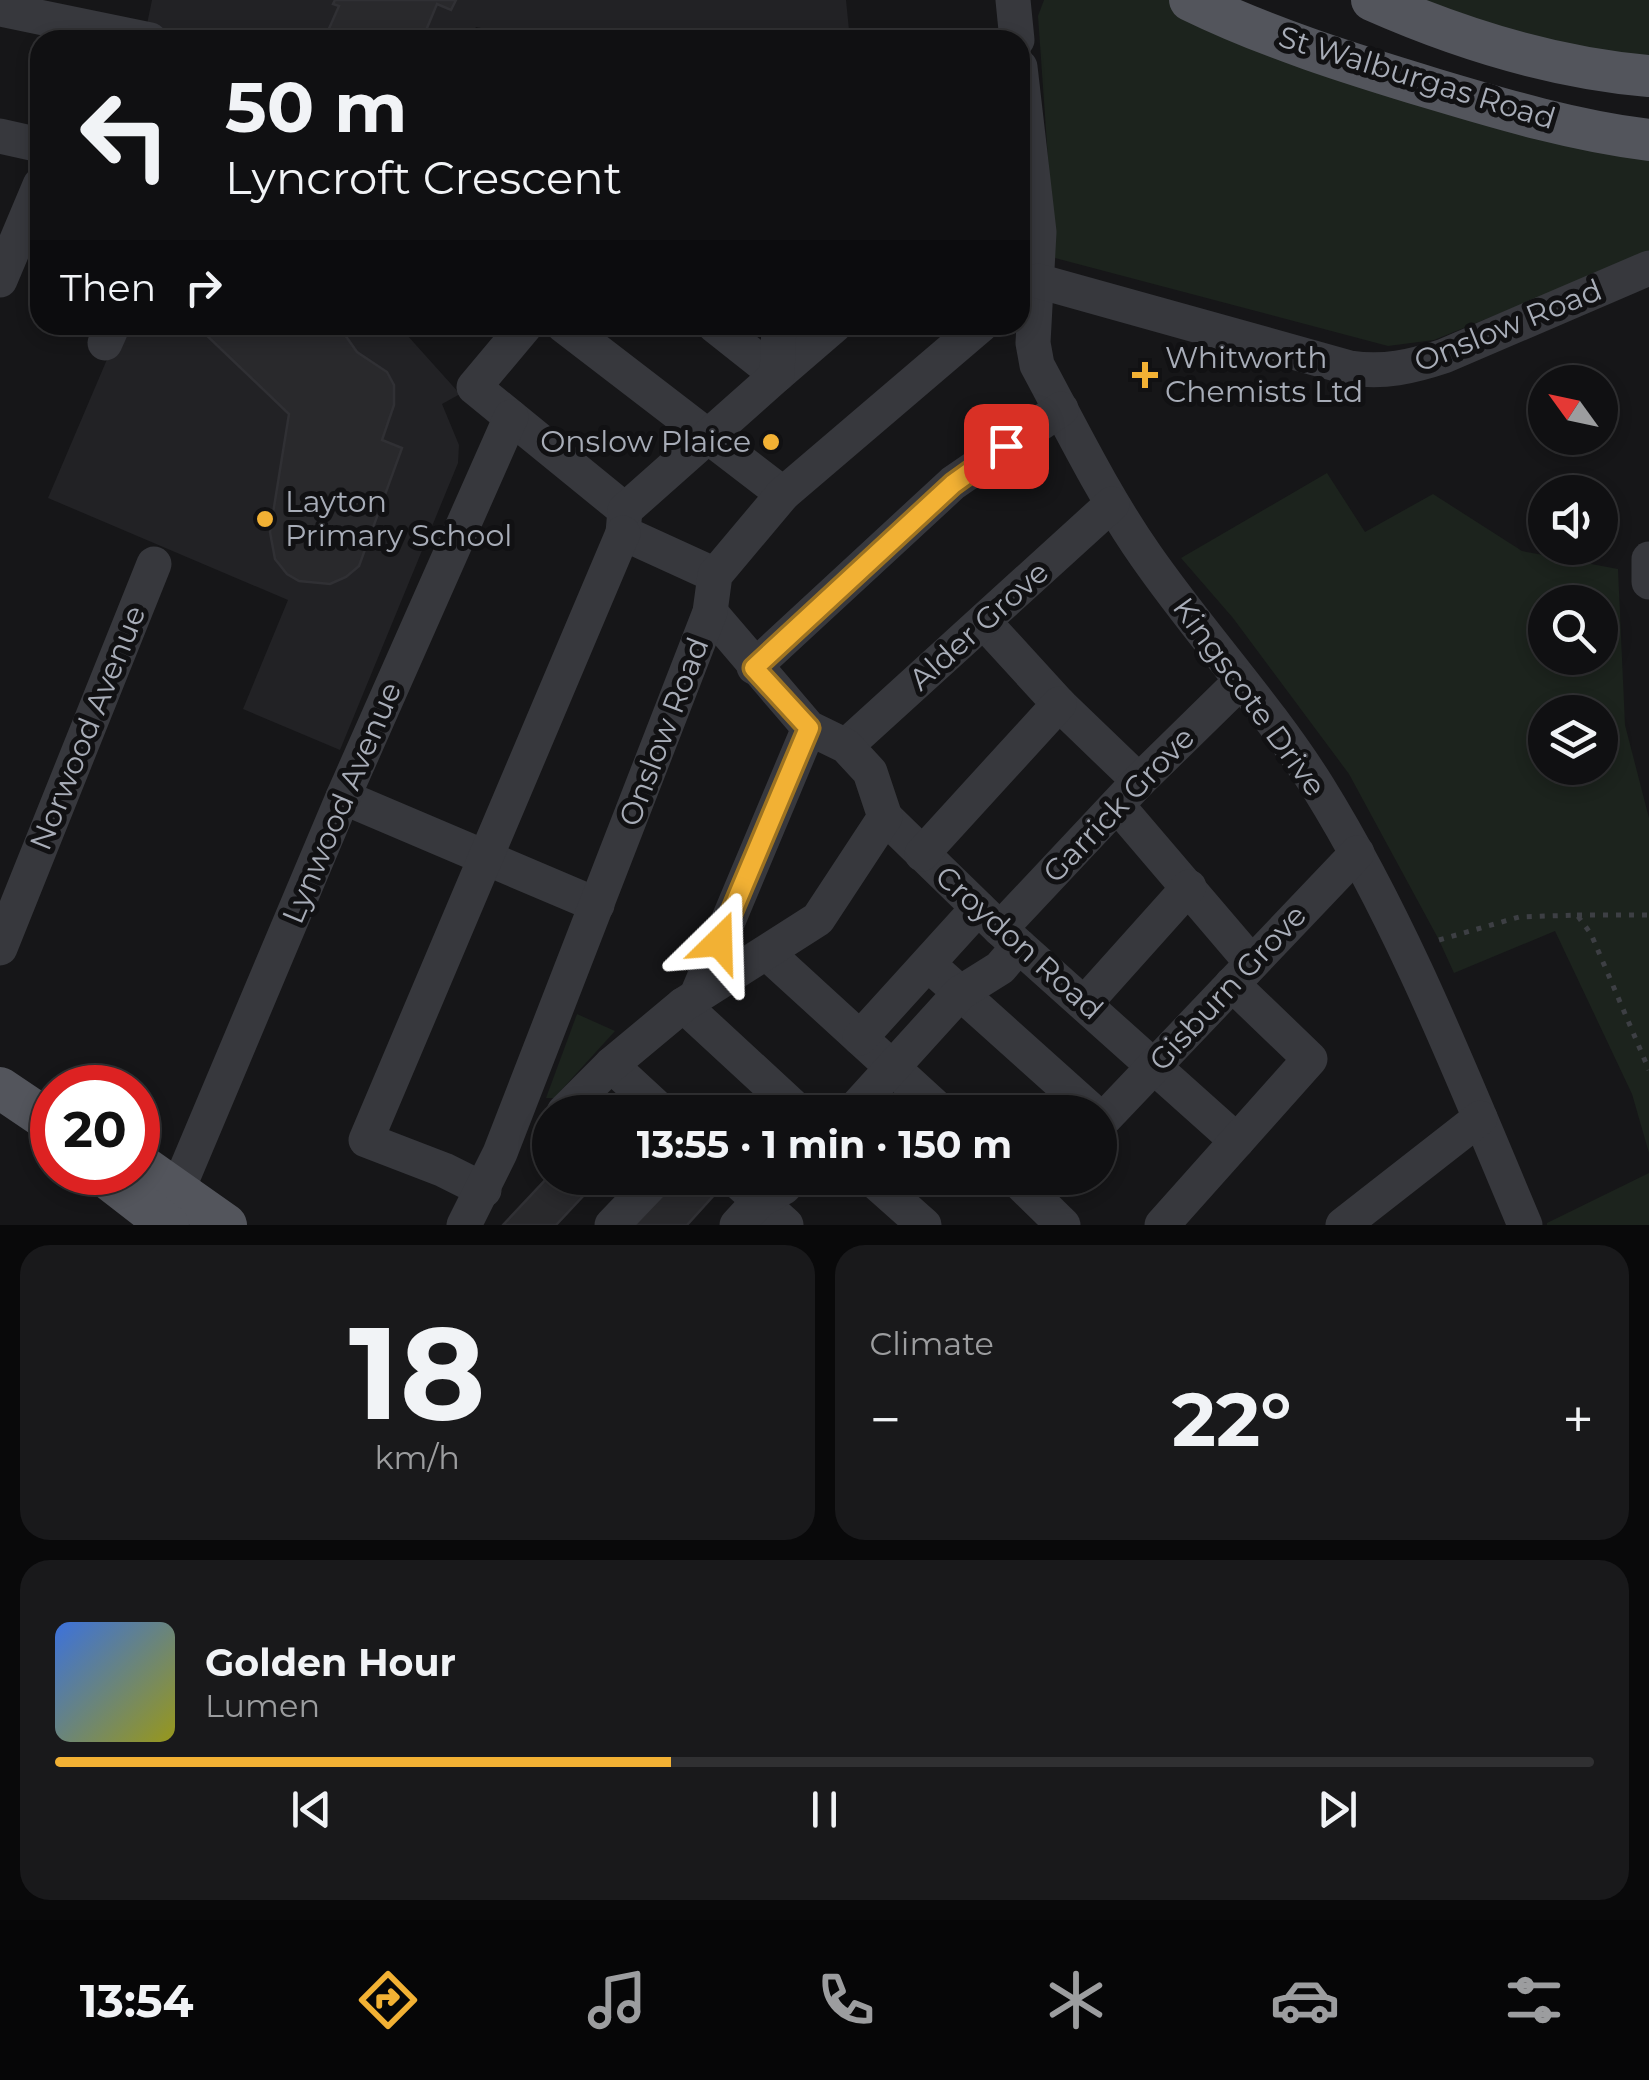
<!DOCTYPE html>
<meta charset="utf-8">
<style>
:root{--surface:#101012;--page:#19191b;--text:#f1f3f6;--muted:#9c9d9f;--line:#303032;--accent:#f2b134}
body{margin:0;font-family:Montserrat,sans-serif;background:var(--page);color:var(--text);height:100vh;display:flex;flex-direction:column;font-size:38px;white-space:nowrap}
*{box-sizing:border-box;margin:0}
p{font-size:32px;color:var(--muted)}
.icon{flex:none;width:55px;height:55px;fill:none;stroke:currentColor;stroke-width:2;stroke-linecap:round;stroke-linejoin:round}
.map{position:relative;height:1225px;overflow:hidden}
.details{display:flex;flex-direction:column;gap:20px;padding:20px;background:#09090a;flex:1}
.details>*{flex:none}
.hud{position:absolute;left:30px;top:30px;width:1000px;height:305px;border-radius:30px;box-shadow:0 5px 15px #0003,0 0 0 2px var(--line);background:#101012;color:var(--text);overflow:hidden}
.needle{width:65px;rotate:303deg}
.fabs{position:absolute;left:1528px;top:365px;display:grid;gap:20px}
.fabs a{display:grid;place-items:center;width:90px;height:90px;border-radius:50%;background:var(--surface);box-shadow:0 5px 15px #0003,0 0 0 2px var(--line);font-size:50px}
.speed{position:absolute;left:30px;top:1065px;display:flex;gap:20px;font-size:50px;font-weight:700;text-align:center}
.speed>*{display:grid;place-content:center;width:130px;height:130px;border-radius:50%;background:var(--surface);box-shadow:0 5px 15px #0003,0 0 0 2px var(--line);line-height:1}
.speed .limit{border:15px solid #d22;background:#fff;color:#111}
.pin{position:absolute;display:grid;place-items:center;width:85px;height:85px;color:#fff;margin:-42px;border-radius:20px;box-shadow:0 5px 15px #0006}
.me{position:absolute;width:110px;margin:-55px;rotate:22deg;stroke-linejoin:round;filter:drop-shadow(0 0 8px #0008)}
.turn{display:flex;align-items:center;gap:35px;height:210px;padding:0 30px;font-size:45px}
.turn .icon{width:130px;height:130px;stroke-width:2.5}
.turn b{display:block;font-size:70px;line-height:85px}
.then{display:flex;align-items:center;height:95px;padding:0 30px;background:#0003;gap:20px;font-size:38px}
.big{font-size:75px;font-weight:700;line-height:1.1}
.details .tile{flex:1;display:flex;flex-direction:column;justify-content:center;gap:15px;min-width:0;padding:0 35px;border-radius:30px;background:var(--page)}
.details .dial{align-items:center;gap:0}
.dial b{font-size:130px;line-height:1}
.song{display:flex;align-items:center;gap:30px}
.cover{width:120px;height:120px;border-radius:15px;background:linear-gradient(135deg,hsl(220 70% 55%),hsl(60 70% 35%))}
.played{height:10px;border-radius:5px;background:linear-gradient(90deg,var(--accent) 40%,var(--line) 40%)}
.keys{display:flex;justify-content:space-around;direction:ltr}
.heat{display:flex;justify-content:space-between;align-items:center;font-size:55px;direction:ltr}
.details .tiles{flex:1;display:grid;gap:20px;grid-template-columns:1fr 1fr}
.tile:last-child{grid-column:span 2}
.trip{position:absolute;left:532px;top:1095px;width:585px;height:100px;border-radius:50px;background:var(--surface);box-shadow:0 5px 15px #0003,0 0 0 2px var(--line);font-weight:700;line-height:100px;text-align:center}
.tabs{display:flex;height:160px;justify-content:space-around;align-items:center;background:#060607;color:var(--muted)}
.tabs .icon{width:70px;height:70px}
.tabs .selected{color:var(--accent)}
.tabs b{font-size:45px;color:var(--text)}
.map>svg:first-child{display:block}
.built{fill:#222225}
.green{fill:#1c231d;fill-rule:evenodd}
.building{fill:#29292c;stroke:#303034;stroke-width:2.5}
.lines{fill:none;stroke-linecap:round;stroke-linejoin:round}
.path{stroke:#3d3f44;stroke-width:5;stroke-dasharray:5 8;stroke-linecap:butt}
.minor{stroke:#37383d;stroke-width:35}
.major{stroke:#53555c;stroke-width:42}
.route-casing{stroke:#9d7322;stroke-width:25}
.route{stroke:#f2b134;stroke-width:18}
.poi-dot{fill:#f2b134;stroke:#111113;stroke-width:4}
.labels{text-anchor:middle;stroke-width:10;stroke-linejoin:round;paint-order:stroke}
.street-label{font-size:30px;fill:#a8adb8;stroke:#111113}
.poi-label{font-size:30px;fill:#a8adb8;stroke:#111113;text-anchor:start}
</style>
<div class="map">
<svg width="1649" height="1225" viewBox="0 0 1649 1225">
<rect width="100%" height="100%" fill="#161618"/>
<g class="built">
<path d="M 152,0 L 846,0 L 850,40 L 542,40 L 476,27 L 467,40 L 205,40 L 146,29 Z"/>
<path d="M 116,325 L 398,325 L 460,394 L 442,404 L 459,445 L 458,463 L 340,750 L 243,709 L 288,600 L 48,498 L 111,350 Z"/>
</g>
<g class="green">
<path d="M 1044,0 L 1190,0 L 1649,140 L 1649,253 L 1434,340 L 1388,346 L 1055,258 L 1038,16 Z"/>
<path d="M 1372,0 L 1649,0 L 1649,76 Z"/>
<path d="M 1327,473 L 1365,532 L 1433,494 L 1522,551 L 1618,569 L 1625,725 L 1649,818 L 1649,1153 L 1632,1094 L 1555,931 L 1454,973 L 1439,940 L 1349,774 L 1233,618 L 1181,558 ZM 1545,602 L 1600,602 L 1600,658 L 1545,658 ZM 1545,712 L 1600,712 L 1600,768 L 1545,768 Z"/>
<path d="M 577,1014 L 615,1031 L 554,1098 L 546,1098 Z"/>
<path d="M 1649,1173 L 1649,1225 L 1547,1225 L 1547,1223 Z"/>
</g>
<g class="building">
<path d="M 335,0 L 456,0 L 451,10 L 437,4 L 422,40 L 324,40 L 339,6 L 333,4 Z"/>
<path d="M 201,325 L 338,325 L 357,352 L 387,372 L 394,385 L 394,405 L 382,440 L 402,448 L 359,566 L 346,577 L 330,584 L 299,581 L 287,574 L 275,559 L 270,532 L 289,414 L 201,330 Z"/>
<path d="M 550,1175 L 550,1178 L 600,1178 L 556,1225 L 503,1225 Z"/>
<path d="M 678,1178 L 698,1178 L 715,1194 L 687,1225 L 634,1225 Z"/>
</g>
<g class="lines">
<g class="path">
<path d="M 1577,915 L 1649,915"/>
<path d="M 1439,940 L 1519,917 L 1577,915 L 1591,934 L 1649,1070"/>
</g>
<g class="minor">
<path d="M 1013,0 L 1017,40"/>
<path d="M 0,9 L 150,40"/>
<path d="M 1020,67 L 1039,232 L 1033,343 L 1037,365 C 1072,430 1104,496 1146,556 C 1201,635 1267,706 1318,787 C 1403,924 1462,1076 1525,1225"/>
<path d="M 0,136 L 40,145"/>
<path d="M 0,280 L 40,185"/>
<path d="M 1038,281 L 1350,368 C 1384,373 1411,367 1444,356 L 1649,268"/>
<path d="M 526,325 L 474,387 L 625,510 L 623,533 L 715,575"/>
<path d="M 563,325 L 783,494"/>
<path d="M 714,325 L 777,375 L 835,325"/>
<path d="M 105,343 L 113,325"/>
<path d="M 625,510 L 777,375 L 779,325"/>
<path d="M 1649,559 L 1649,582"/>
<path d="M 984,622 L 1059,704 L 1139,781"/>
<path d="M 754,667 L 953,483 L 1061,409"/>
<path d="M 846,746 L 1112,504"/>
<path d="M 343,797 L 597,905"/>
<path d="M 1117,805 L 1251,962"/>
<path d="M 885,817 L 1000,929 L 1237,1141"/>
<path d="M 922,854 L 1059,704"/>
<path d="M 1000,929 L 1139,781 L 1240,682"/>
<path d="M 0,948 L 154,564"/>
<path d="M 767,953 L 941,1112"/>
<path d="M 928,964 L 1093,1112"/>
<path d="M 697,995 L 809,728"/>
<path d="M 1085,1003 L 1189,887"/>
<path d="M 683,1005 L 799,1112"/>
<path d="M 860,1038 L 978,908"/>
<path d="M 611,1065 L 662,1112"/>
<path d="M 564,1112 L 611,1065 L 683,1005 L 818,919 L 885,817 L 870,772 L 846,746 L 809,728 L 710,612"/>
<path d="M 852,1112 L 960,993 L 1000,968 L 1019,946"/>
<path d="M 1100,1123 L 1357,853"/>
<path d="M 734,1178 L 786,1225"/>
<path d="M 871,1178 L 924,1225"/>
<path d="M 1015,1178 L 1063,1225"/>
<path d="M 484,1190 L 444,1170 L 366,1140 L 623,533"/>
<path d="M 167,1215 L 343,797 L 511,417"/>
<path d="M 464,1225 L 500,1153 L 710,612 L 715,575 L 783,494 L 981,325"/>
<path d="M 612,1225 L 657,1178"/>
<path d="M 737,1225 L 760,1200 L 784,1187 L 793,1178"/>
<path d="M 1162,1225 L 1310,1059 L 1232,984"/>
<path d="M 1343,1225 L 1480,1118"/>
</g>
<g class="major">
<path d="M 1190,0 C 1268,38 1351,64 1434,89 C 1504,110 1576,131 1649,140"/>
<path d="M 1372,0 C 1458,38 1555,68 1649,76"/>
<path d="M 0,1088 L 52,1123"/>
<path d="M 138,1163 L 226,1225"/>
<path d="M 106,1172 L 111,1181 L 168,1225"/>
</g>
</g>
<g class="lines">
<g class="route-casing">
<path id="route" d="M 719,942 L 809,728 L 754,668 L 953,484 L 1006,446"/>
</g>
<use href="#route" class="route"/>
</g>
<g class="poi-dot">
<path d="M1140 360h10v10h10v10h-10v10h-10v-10h-10v-10h10z"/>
<circle cx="771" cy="442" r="10"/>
<circle cx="265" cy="519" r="10"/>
</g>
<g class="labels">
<g class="street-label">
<text transform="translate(1417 78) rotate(17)" y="10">St Walburgas Road</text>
<text transform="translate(1508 326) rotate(-22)" y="10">Onslow Road</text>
<text transform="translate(979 626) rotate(-42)" y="10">Alder Grove</text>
<text transform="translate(1249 697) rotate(54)" y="10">Kingscote Drive</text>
<text transform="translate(88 728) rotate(-68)" y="10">Norwood Avenue</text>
<text transform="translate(664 732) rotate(-69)" y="10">Onslow Road</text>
<text transform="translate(342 803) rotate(-67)" y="10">Lynwood Avenue</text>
<text transform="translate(1119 805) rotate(-46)" y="10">Garrick Grove</text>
<text transform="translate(1019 943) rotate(42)" y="10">Croydon Road</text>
<text transform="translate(1228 988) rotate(-47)" y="10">Gisburn Grove</text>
</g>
<g class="poi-label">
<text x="1165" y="368">Whitworth<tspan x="1165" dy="34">Chemists Ltd</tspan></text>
<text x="751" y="452" text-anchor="end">Onslow Plaice</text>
<text x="285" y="512">Layton<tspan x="285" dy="34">Primary School</tspan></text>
</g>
</g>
</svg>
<div class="fabs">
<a><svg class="needle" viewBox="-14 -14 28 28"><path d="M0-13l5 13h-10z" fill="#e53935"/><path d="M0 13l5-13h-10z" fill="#9c9d9f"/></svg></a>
<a><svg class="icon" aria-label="sound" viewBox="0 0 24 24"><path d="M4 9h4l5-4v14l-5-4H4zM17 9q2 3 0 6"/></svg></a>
<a><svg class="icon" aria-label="search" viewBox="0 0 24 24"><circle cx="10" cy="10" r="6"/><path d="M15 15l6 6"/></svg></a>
<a><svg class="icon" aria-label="layers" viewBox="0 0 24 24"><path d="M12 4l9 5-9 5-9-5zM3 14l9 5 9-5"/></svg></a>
</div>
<div class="speed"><div class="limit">20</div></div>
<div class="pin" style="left:1006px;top:446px;background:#d93025"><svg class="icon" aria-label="arrive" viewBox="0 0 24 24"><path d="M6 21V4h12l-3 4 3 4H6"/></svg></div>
<svg class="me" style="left:719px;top:942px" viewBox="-20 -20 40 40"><path d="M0-17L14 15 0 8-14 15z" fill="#f2b134" stroke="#fff" stroke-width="4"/></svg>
<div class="trip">13:55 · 1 min · 150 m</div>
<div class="hud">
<div class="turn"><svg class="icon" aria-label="left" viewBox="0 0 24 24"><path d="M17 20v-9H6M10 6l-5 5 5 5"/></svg><div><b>50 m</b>Lyncroft Crescent</div></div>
<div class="then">Then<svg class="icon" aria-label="right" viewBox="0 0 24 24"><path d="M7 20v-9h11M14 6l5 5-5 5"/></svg></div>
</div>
</div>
<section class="details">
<div class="tiles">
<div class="tile dial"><b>18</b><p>km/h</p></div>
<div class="tile"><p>Climate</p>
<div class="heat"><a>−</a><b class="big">22°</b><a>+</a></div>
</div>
<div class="tile">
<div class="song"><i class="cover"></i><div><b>Golden Hour</b><p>Lumen</p></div></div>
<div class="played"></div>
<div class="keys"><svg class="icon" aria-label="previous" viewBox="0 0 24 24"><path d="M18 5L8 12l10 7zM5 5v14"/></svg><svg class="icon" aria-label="pause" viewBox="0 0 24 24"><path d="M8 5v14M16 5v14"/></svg><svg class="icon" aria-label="next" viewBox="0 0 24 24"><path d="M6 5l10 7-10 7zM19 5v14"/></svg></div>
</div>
</div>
</section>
<nav class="tabs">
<b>13:54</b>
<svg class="icon selected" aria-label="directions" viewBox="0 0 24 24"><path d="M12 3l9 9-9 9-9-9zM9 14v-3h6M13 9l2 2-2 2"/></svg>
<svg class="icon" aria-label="music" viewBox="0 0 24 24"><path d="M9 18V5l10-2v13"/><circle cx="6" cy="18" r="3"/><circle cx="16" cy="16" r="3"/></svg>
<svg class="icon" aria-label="phone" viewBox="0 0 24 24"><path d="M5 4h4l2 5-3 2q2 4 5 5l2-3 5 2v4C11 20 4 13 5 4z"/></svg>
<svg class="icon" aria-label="climate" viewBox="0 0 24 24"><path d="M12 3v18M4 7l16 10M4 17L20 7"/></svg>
<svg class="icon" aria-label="car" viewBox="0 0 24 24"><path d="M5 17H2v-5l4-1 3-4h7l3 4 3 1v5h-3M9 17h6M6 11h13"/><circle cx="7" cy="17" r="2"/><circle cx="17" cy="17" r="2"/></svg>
<svg class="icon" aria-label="filters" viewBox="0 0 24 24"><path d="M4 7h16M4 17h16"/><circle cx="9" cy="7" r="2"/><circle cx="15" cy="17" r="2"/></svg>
</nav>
